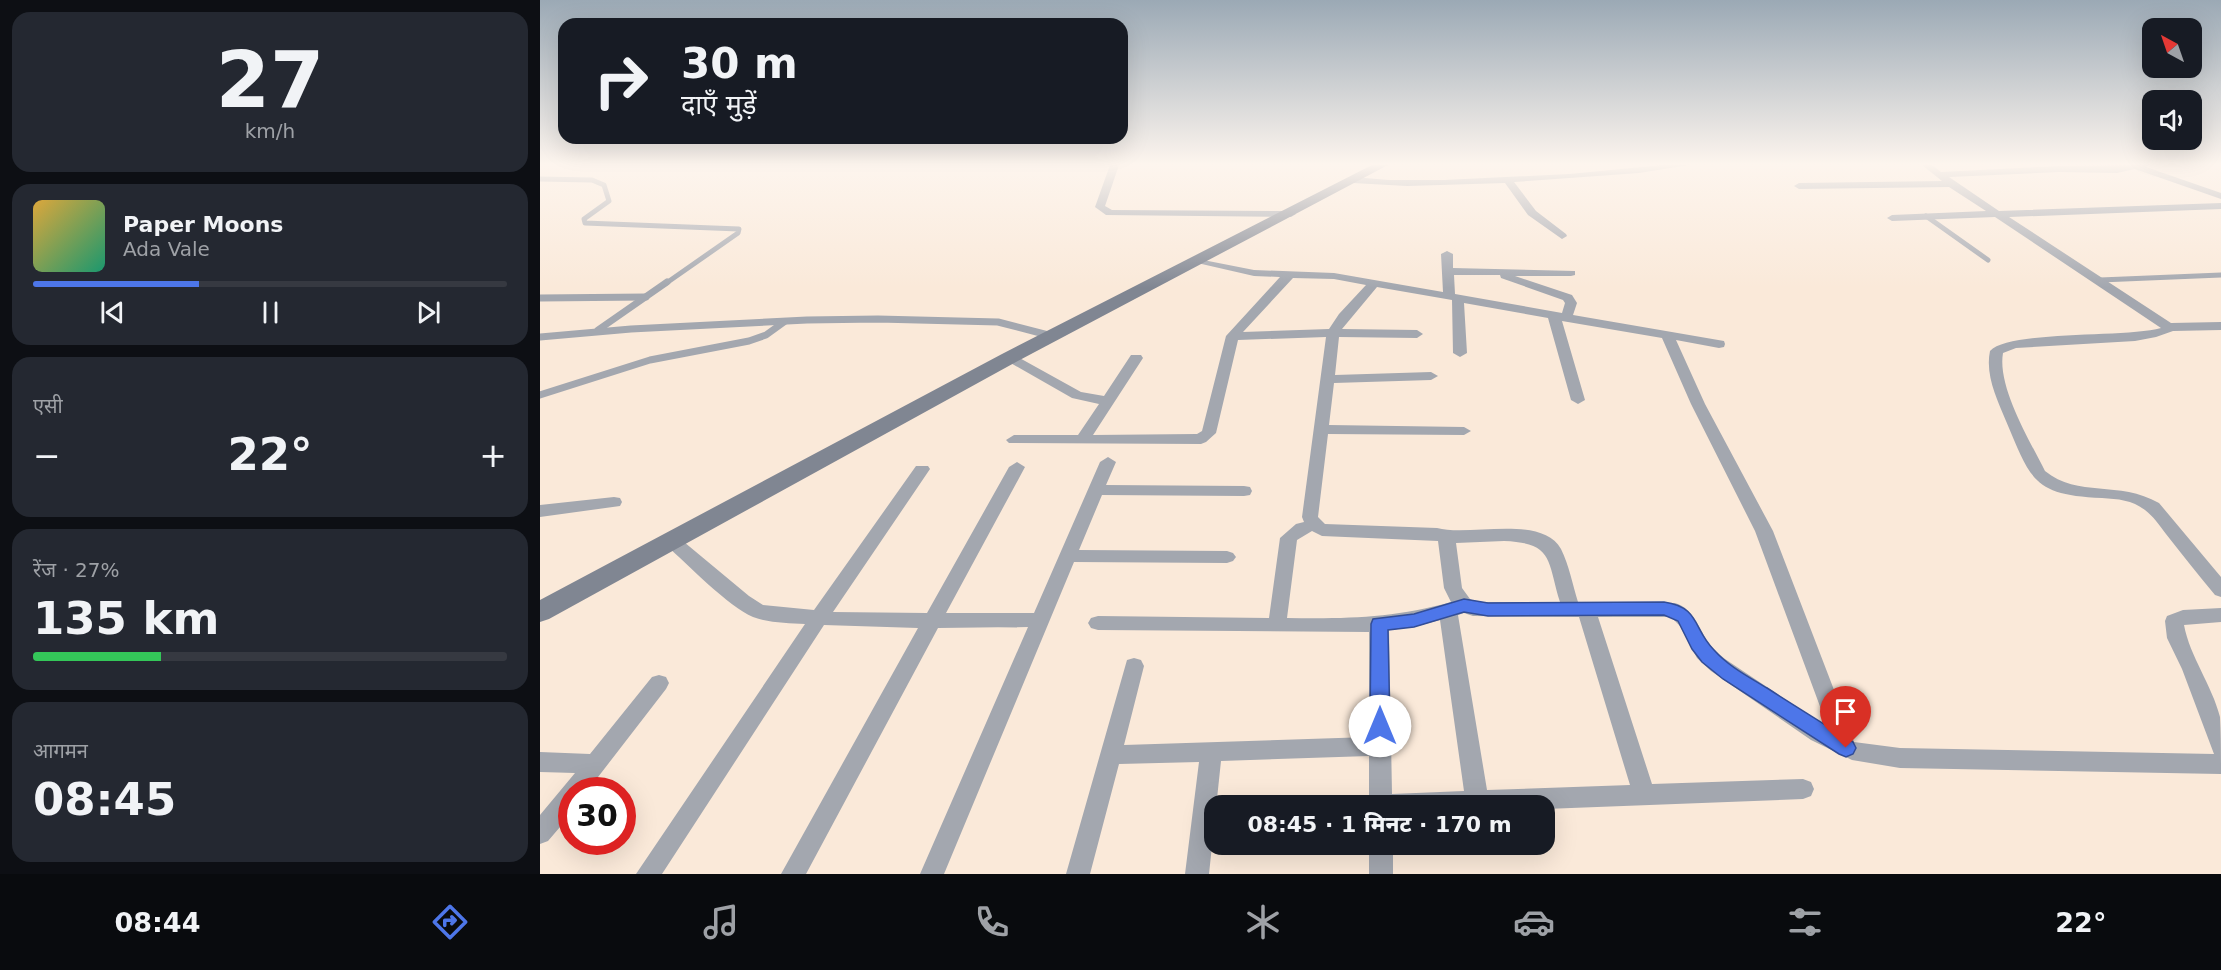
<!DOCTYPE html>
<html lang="hi">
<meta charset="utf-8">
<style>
:root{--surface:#171b24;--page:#242831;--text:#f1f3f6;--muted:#9ea1a6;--line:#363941;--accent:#4d76e9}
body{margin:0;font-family:"DejaVu Sans","Noto Sans Devanagari",sans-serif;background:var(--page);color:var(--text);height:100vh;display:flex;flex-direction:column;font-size:22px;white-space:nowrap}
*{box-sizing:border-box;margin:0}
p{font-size:20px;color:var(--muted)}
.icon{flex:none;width:33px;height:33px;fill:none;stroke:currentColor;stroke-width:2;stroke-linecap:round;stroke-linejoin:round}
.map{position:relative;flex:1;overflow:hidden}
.panel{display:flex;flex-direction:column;gap:12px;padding:12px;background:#0d0f14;width:540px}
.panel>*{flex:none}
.hud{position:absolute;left:18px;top:18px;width:570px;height:126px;border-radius:18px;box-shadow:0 6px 24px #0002;background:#171b24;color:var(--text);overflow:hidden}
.needle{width:39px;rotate:320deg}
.buttons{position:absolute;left:1602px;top:18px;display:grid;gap:12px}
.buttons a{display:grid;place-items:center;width:60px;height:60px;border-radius:12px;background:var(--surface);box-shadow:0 6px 24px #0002;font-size:30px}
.speed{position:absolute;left:18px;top:777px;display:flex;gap:12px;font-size:30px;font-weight:700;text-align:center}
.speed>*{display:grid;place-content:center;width:78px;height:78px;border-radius:50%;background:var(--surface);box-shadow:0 6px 24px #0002;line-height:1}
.speed .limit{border:9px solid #d22;background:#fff;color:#111}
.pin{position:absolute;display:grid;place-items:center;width:51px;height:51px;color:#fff;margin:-62px -26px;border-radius:50% 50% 50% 0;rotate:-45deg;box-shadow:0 0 6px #0007}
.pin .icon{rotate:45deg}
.me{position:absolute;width:66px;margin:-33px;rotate:0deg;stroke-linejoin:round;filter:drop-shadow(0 0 4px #0008)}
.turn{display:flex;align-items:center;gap:21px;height:126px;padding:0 24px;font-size:27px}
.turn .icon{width:78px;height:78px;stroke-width:2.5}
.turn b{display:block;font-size:42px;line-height:51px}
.big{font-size:45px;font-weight:800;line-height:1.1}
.panel .card{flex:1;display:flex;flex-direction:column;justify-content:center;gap:9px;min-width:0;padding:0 21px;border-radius:18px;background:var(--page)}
.panel .dial{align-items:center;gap:0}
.dial b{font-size:78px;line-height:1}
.song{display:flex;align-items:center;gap:18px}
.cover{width:72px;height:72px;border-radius:9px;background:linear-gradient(135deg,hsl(40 70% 55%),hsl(160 70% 35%))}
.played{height:6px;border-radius:3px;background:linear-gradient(90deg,var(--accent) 35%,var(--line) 35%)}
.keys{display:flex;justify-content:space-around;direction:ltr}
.heat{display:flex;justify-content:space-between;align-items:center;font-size:33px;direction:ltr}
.charge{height:9px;border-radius:4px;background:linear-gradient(90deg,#34c759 27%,var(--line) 0)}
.trip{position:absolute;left:664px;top:795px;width:351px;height:60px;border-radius:18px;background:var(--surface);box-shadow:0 6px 24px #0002;font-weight:800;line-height:60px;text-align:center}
.tabs{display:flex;height:96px;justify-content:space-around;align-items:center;background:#090b0e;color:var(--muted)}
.tabs .icon{width:42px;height:42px}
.tabs .selected{color:var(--accent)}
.tabs b{font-size:27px;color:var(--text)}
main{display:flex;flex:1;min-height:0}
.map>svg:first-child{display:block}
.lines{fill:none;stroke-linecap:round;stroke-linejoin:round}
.service-far1{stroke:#a3a7af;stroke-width:5}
.service{stroke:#a3a7af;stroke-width:7}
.minor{fill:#a3a7af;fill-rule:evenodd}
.secondary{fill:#808692;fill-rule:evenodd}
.route{fill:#4d76e9;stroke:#324d97;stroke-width:1.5}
</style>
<main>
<section class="panel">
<div class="card dial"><b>27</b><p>km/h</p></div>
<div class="card">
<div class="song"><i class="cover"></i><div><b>Paper Moons</b><p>Ada Vale</p></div></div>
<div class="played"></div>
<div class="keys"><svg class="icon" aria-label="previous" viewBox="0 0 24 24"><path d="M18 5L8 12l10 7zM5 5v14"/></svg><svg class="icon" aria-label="pause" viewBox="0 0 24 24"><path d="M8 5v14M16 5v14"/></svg><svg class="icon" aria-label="next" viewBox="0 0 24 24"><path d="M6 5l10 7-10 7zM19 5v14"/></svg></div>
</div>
<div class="card"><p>एसी</p>
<div class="heat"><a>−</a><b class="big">22°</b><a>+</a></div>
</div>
<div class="card"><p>रेंज · 27%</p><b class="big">135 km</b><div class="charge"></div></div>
<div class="card"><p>आगमन</p><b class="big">08:45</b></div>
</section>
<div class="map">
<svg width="1681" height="874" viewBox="0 0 1681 874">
<rect width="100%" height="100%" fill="#fae9d9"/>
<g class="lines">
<g class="service-far1">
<path d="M 0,179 L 52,180 L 64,185 L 69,201 L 44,219 L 45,223 L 199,229 L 198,233 L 125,284"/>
<path d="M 1386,216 L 1448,260"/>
<path d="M 1560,280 L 1681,275"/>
</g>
<g class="service">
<path d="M 0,298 L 106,297"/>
<path d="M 58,330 L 127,282"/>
<path d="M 0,337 L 91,329 L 267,320 L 338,319 L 458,322 L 512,336"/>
<path d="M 0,395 L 110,360 L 209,341 L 226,335 L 244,322"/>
</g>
<g class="minor">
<path d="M 570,165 L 579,165 L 565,206 L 572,210 L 751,211 L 756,214 L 751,217 L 566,215 L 555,207 Z"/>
<path d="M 1123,165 L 1149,165 L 1099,173 L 974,182 L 996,211 L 1026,234 L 1027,236 L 1022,239 L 988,215 L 965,183 L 867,186 L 813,183 L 808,180 L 813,177 L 849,180 L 904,180 L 1029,174 Z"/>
<path d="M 1382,165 L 1392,165 L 1401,172 L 1519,166 L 1608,165 L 1606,167 L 1681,193 L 1681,199 L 1595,169 L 1577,173 L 1519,172 L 1409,177 L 1459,211 L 1681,203 L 1681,209 L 1469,217 L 1631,323 L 1681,322 L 1681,330 L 1633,331 L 1616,337 L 1595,341 L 1476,348 L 1463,353 C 1457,387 1490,441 1505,471 C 1538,498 1579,480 1619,503 L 1681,577 L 1681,597 L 1675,595 C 1658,575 1642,554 1626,534 C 1620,526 1613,516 1605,510 C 1592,500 1578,499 1562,498 C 1493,495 1491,480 1466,421 C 1457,399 1445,375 1450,351 C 1469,330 1585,338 1621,328 L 1455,217 L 1352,221 L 1347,218 L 1352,215 L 1446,211 L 1409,187 L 1259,189 L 1254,186 L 1259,183 L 1402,181 Z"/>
<path d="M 907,251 L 913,254 L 913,268 L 1035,271 L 1035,275 L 1031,276 L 975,276 L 1032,295 L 1037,303 L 1033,315 L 1184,341 L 1185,344 L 1184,347 L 1179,348 L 1136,340 L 1165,404 L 1233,531 L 1314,742 L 1360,748 L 1674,754 L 1642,669 L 1627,638 L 1625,621 L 1627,616 L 1643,610 L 1681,608 L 1681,622 L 1644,625 C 1650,657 1672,685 1680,717 C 1681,734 1681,756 1681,774 L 1360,768 L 1312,760 L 1271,740 L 1171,671 L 1157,658 L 1140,626 L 1131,617 L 1058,617 L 1112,784 L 1263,779 L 1271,782 L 1274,789 L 1271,796 L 1263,799 L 1005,809 L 1005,806 L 829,806 L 829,756 L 681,761 L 669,874 L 645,874 L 659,762 L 579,764 L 550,874 L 526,874 L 587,660 L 594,658 L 601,660 L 604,666 L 584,745 L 829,737 L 829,632 L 558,630 L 551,628 L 548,623 L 551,618 L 558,616 L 729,618 L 740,538 L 756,524 L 764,522 L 762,517 L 786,337 L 698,340 L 676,433 L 666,442 L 661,444 L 469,443 L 466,440 L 474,435 L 538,435 L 559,404 L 532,398 L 462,358 L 469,354 L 474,355 L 541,392 L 564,396 L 591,355 L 601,355 L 603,358 L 553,435 L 657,434 L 662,431 L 686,336 L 740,277 L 714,276 L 653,262 L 653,258 L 714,270 L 794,273 L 903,292 L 901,254 ZM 914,275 L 960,275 L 961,278 L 1023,300 L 1025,303 L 1022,313 L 915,294 ZM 753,278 L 794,279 L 826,285 L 799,314 L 789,329 L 703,332 ZM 837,287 L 912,300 L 913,353 L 920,357 L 927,353 L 924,303 L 1008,318 L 1031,400 L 1038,404 L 1045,400 L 1022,321 L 1122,338 L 1151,404 L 1215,531 L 1288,728 L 1185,659 C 1179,654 1173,649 1168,642 C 1158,627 1154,609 1135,603 L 1038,602 C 1033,586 1029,565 1021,549 C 1001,514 929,537 897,528 L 785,524 L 778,517 L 788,434 L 924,435 L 931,431 L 924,427 L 789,425 L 794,383 L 891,380 L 898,376 L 891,372 L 795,375 L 799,337 L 877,338 L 883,334 L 877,330 L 802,329 ZM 772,531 L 782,536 L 898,541 L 904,588 L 911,602 C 854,618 806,619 747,618 L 757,540 ZM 964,541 C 1014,543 1007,560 1020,602 L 936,602 L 930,599 L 922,588 L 916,543 ZM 924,613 L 933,616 L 1039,617 L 1090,785 L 947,790 L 918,615 ZM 900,620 L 924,791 L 852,794 L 849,630 L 874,627 Z"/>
<path d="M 568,457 L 576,462 L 566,485 L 704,486 L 710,487 L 712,491 L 710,495 L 704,496 L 562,495 L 539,550 L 687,551 L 693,553 L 696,557 L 693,561 L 687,563 L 534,562 L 404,874 L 380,874 L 488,627 L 398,628 L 266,874 L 241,874 L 378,628 L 284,625 L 122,874 L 96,874 L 265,624 C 248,623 229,623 213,617 C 189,607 147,564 126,545 L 123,541 L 126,537 L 138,537 L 209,596 L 223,605 L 274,610 L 376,466 L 388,466 L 390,469 L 293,612 L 387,613 L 469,467 L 477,462 L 485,467 L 406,613 L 494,613 L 560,462 Z"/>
<path d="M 74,497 L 80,498 L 82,502 L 80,506 L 0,517 L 0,505 Z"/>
<path d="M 119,675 L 126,677 L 129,683 L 126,689 L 48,790 L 32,790 L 32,813 L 8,841 L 0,844 L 0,815 L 35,773 L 0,772 L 0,752 L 50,754 L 112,677 Z"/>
<rect x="829" y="844" width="24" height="30"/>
</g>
<path class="secondary" d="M 832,165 L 848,165 L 476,362 L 9,619 L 0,622 L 0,600 L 462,354 Z"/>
</g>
<linearGradient id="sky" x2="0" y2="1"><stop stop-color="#9ba9b5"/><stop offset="0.57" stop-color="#fdf5ee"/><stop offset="1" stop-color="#fdf5ee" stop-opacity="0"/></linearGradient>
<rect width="1681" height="288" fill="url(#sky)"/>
<path class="route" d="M 924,599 L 948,603 L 1124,602 C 1160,607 1153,629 1174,650 C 1188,666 1209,677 1227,688 C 1255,706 1284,724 1313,742 L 1316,748 L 1313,754 L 1306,757 L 1299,754 L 1183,679 L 1162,662 L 1152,649 L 1138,621 L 1124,615 L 948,616 L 924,612 L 874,627 L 848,630 L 850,726 L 847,732 L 840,734 L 833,732 L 830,726 L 831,624 L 833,619 L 874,614 Z"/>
</svg>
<div class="buttons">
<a><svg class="needle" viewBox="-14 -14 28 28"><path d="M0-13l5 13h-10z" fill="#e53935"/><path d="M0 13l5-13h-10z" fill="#9ea1a6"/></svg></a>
<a><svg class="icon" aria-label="sound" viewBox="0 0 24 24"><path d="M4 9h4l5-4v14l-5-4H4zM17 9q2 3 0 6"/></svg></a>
</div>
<div class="speed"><div class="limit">30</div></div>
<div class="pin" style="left:1306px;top:748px;background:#d93025"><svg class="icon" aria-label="arrive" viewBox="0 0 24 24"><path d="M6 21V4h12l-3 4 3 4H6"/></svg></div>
<svg class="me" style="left:840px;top:726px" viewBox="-20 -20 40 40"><circle r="19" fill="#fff"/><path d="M0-13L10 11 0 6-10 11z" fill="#4d76e9"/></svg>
<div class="trip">08:45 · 1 मिनट · 170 m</div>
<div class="hud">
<div class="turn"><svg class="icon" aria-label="right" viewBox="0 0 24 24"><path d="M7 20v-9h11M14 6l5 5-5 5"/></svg><div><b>30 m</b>दाएँ मुड़ें</div></div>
</div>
</div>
</main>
<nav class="tabs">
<b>08:44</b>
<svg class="icon selected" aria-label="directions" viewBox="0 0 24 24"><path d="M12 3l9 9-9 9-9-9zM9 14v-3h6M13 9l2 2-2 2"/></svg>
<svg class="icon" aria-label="music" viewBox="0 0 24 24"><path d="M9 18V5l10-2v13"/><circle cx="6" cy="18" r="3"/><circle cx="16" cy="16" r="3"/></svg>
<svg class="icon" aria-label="phone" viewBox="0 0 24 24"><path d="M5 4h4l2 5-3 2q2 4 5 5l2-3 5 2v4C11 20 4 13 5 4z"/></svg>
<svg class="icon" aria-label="climate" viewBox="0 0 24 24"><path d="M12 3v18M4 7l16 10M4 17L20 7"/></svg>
<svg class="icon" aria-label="car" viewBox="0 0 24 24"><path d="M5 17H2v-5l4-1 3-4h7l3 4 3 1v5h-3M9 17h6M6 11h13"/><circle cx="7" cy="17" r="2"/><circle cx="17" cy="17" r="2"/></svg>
<svg class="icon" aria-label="filters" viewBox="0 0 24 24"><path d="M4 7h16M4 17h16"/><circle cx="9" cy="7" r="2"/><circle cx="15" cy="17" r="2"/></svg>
<b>22°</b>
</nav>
